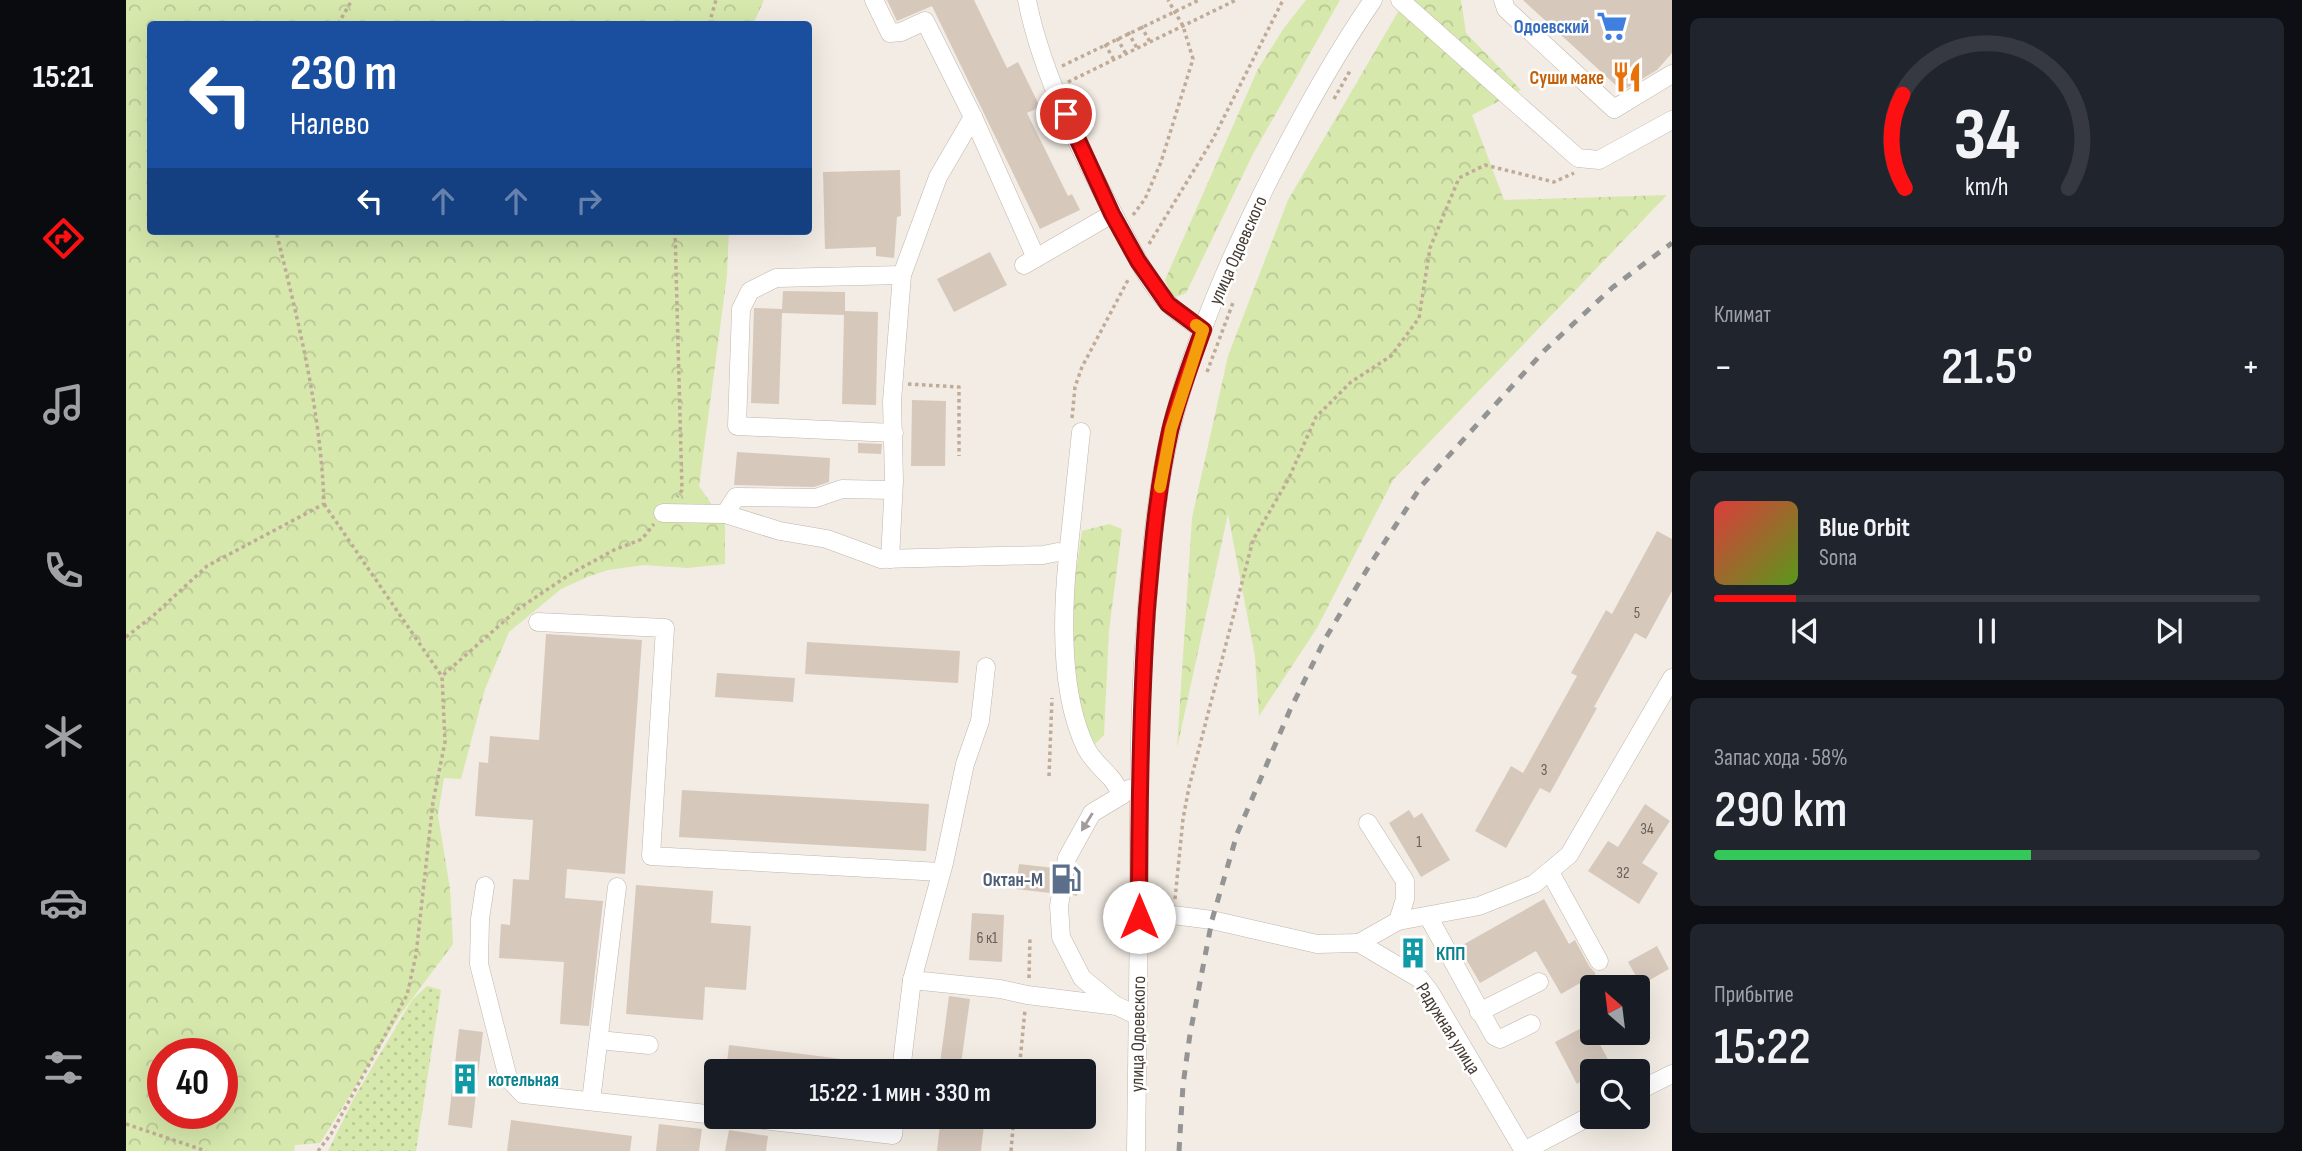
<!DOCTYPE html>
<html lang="ru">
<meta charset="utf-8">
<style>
:root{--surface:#171b24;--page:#20242c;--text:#f1f3f6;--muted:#9ea1a6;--line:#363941;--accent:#fd1012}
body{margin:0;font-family:"Sofia Sans Condensed",sans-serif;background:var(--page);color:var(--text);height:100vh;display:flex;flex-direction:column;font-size:26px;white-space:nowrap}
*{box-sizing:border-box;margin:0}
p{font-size:23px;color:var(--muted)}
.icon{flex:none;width:38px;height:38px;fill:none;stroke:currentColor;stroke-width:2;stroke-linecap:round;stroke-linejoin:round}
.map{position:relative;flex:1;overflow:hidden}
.side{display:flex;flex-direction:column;gap:18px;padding:18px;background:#0d0f14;width:630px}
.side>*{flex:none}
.guide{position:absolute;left:21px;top:21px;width:665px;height:214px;border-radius:7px;box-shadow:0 7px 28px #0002;background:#1a4fa0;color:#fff;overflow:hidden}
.needle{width:46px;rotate:332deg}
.fabs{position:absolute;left:1454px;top:975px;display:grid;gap:14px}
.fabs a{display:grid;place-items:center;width:70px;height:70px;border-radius:7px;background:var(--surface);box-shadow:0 7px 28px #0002;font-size:35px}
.speed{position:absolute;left:21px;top:1038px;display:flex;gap:14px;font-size:35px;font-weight:700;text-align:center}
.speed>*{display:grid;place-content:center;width:91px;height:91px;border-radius:50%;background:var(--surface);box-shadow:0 7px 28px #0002;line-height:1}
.speed .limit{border:10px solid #d22;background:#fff;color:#111}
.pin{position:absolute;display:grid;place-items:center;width:60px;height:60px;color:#fff;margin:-30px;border:4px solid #fff;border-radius:50%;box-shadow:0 2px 7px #0007}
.me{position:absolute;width:77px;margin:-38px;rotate:0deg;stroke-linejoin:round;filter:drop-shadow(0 0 5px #0008)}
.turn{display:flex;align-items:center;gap:24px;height:147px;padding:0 28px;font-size:32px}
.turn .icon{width:91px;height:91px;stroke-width:2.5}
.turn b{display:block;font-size:49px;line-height:60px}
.lanes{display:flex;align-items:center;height:66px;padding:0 28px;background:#0003;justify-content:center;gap:35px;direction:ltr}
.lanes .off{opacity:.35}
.big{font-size:52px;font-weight:600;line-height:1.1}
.side .card{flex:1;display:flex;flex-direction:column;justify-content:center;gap:10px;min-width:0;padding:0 24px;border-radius:10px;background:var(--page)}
.side .dial{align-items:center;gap:0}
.dial svg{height:182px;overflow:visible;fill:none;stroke:var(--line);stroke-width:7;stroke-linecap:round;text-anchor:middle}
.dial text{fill:var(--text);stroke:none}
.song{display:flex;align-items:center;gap:21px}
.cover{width:84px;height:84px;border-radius:10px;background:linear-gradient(135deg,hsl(0 70% 55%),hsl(90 70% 35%))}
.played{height:7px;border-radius:4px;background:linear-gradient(90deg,var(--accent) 15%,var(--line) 15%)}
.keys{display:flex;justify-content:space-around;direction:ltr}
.heat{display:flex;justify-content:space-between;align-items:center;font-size:38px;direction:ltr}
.charge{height:10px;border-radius:5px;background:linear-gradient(90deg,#34c759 58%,var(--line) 0)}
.trip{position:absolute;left:578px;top:1059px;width:392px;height:70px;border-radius:7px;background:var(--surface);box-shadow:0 7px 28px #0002;font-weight:600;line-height:70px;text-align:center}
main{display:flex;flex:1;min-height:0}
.menu{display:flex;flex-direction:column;width:126px;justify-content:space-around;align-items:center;background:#090b0e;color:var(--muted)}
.menu .icon{width:49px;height:49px}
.menu .on{color:var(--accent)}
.menu b{font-size:32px;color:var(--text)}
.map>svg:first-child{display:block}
.forest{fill:url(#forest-crowns);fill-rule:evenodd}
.garden{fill:url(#garden-dots)}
.building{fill:#d7c8bc}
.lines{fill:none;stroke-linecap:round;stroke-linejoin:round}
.minor-casing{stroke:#c1b5aa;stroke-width:19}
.path{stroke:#c0ab98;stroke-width:3.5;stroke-dasharray:3.5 3.5;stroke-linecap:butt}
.minor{stroke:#fff;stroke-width:18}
.rail{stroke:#949494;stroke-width:5;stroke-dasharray:9 9;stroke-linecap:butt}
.oneway{fill:#a29d9a}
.route-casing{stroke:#a40a0c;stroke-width:18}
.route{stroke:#fd1012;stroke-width:12}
.slow{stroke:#f59e0b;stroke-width:12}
.labels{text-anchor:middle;stroke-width:5;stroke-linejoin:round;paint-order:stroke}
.number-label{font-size:16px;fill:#6a5e56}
.shop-label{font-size:19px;font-weight:bold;fill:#366cbe;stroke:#fff;text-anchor:end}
.food-label{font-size:19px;font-weight:bold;fill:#c56008;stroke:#fff;text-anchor:end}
.street-label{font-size:19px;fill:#453b34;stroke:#fff}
.service-label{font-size:19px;font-weight:bold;fill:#4e5e75;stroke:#fff;text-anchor:end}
.culture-label{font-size:19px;font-weight:bold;fill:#0d838f;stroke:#fff;text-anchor:start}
</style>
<main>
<nav class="menu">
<b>15:21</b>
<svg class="icon on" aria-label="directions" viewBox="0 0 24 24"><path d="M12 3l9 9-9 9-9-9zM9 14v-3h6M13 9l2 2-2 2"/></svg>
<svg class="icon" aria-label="music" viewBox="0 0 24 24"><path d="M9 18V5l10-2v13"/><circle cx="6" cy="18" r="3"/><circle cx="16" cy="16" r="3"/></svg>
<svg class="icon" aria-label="phone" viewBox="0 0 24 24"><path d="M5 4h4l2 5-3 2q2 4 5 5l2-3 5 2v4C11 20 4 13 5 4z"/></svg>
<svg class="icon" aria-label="climate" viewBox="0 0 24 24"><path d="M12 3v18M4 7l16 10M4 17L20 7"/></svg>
<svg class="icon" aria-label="car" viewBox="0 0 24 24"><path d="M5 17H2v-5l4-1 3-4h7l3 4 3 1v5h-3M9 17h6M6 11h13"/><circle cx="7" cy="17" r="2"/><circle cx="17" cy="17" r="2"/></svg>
<svg class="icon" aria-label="filters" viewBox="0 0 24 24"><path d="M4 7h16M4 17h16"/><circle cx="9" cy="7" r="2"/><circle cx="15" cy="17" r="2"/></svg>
</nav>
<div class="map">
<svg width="1546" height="1151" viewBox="0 0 1546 1151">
<defs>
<pattern id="forest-crowns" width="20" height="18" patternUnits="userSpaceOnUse" patternTransform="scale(1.75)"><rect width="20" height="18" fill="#d6e8ac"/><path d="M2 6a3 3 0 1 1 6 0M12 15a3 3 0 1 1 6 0" fill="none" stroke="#b9c895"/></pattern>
<pattern id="garden-dots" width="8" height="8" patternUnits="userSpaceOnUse" patternTransform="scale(1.75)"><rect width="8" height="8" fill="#d6e8ac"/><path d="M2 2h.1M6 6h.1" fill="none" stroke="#b9c895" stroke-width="1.8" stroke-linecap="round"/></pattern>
</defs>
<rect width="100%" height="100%" fill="#f2ece4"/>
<g class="forest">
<path d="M 0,0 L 638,0 L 627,24 L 24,24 L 24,231 L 603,231 L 601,275 L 573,486 L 599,524 L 599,564 L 561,568 L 518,565 L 482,570 L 461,577 L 435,589 L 383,632 L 359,689 L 335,779 L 318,778 L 312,815 L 324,889 L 327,944 L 274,1015 L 194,1143 L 169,1145 L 168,1151 L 0,1151 ZM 37,1054 L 96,1054 L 96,1113 L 37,1113 Z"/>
<path d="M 1180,0 L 1214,0 L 1127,154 L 1060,293 L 1050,297 L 1044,293 L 1039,280 L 1132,69 L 1158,28 Z"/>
<path d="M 1279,0 L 1335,0 L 1340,33 L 1395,90 L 1346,115 L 1378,200 L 1541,195 L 1267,480 L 1191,628 L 1133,716 L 1129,656 L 1102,514 L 1051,748 L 1066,518 L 1102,356 L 1162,200 Z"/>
<path d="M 983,524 L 996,529 L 983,631 L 978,735 L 969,744 L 951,709 L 933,685 L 956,531 Z"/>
</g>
<path class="garden" d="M 301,986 L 315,990 L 290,1151 L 202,1151 L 228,1098 L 286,1000 Z"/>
<g class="building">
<path d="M 761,0 L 848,0 L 881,68 L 892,62 L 914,107 L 901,113 L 942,196 L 946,194 L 954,210 L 914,229 L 806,6 L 771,21 Z"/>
<path d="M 1397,0 L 1546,0 L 1546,53 L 1531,70 L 1496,91 Z"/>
<path d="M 774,170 L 775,216 L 771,217 L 768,258 L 750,256 L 750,247 L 699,249 L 697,172 Z"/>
<path d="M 864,252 L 881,285 L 828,312 L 811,279 Z"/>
<path d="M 657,291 L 719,292 L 719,311 L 752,312 L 750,405 L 716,404 L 718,315 L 656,313 L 653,404 L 625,403 L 628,308 L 656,309 Z"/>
<path d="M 786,400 L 820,401 L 819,466 L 785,466 Z"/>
<path d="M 732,443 L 756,444 L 755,454 L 732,453 Z"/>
<path d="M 611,452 L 704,458 L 703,482 L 688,487 L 608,485 Z"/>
<path d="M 1531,531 L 1546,539 L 1546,591 L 1520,639 L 1509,633 L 1468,707 L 1471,708 L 1424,793 L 1414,788 L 1380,848 L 1349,831 L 1385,766 L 1397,773 L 1451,676 L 1445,673 L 1480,610 L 1486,614 Z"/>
<path d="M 420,634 L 516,640 L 499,874 L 441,869 L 439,898 L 477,901 L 463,1026 L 434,1024 L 438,962 L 373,958 L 375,924 L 384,925 L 387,879 L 403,880 L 407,820 L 349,816 L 353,762 L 362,763 L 364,736 L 413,740 Z"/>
<path d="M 681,642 L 834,651 L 832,683 L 679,674 Z"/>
<path d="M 591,673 L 669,678 L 667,702 L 589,697 Z"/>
<path d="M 556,790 L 803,804 L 800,851 L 553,837 Z"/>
<path d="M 1519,804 L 1544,821 L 1516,863 L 1532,873 L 1513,904 L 1462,871 L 1482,841 L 1492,847 Z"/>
<path d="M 1283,810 L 1288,818 L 1296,813 L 1324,860 L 1295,877 L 1263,823 Z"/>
<path d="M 893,864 L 928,868 L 924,893 L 890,889 Z"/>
<path d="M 950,870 L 954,871 L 951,896 L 946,895 Z"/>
<path d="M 510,885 L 587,891 L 585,923 L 625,926 L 620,990 L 579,987 L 577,1020 L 500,1014 Z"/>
<path d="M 1418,899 L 1443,944 L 1449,940 L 1463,966 L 1470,974 L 1435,994 L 1410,951 L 1354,983 L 1333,947 Z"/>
<path d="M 846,913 L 878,915 L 876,962 L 843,960 Z"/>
<path d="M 1283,943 L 1298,950 L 1290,964 L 1276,955 Z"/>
<path d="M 1531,946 L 1543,969 L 1515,985 L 1502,962 Z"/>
<path d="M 823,996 L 844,999 L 834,1071 L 813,1071 Z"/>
<path d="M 1463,1024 L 1485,1065 L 1474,1071 L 1466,1071 L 1466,1075 L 1451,1084 L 1429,1042 Z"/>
<path d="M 333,1029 L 357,1032 L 346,1128 L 322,1125 Z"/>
<path d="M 603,1045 L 740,1062 L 739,1071 L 600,1071 Z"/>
<path d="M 815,1116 L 859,1116 L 855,1151 L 811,1151 Z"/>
<path d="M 385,1120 L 506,1136 L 504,1151 L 381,1151 Z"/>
<path d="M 533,1124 L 576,1129 L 573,1151 L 530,1151 Z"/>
<path d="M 603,1130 L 642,1136 L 640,1151 L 599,1151 Z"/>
</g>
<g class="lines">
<g class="minor-casing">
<g id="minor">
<path d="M 748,0 L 764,33 L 775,32 L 799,21 L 847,117 L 910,258"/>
<path d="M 901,0 C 916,77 960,162 997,232 C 1010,256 1023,284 1043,304 C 1052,314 1066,322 1077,330"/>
<path d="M 1274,0 L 1452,158 L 1473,160 L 1546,120"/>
<path d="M 1377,0 L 1380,9 L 1488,109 L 1546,74"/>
<path d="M 898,265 L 986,214"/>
<path d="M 768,433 L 611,426 L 615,309 L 624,291 L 650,278 L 776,275"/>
<path d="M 537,513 L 599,514 L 654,531 L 701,539 L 755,559 L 917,555 L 932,552 L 942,556 C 936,614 934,695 960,748 C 966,760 975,767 984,777 C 989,782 992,789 996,795"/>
<path d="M 599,514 L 610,497 L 690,498 L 716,489 L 767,490"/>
<path d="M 942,556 L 955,432"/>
<path d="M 764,559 L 768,481 L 766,401 L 776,275 L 812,177 L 847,117"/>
<path d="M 412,622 L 539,628 L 525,856 L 815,872"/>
<path d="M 860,667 L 854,721 L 839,764 L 818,863 L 786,980 L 874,989 L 901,995 L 991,1006 L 1012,1016"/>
<path d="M 1242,823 L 1279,881 L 1279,899 L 1272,921"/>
<path d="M 1424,872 L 1473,961"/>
<path d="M 359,886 L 354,919 L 353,964 L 382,1078 L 397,1094 L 590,1115"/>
<path d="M 1302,916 L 1368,1036 L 1374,1039 L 1405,1024"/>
<path d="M 1013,917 L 1047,915 L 1086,920 L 1191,944 L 1233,943"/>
<path d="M 990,1006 L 956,978 L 935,937 L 933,906 L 941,858 L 966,813 L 996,795 L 1003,789"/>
<path d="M 1353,1012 L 1413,982"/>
<path d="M 473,1040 L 523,1045"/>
<path d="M 775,1071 L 786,980"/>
<path d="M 1512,1091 L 1546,1074"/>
<path d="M 465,1101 L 491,887"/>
<path d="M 603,1116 L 767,1135 L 769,1116"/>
<path d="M 1010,1151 C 1011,1073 1012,994 1013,916 C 1013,821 1012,727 1019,633 C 1024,565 1029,496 1045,429 C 1067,340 1105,254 1147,172 C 1177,113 1209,55 1247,0"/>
<path d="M 1398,1151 L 1304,992 L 1294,979 L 1233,943 L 1272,921 L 1353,906 L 1391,891 L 1408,884 L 1443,855 L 1546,678"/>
<path d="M 1398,1151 L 1466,1115"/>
</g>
</g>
<g class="path">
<path d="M 212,24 L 226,0"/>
<path d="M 583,24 L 590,0"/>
<path d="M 1015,26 L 1024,42"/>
<path d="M 1002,32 L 1011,48"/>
<path d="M 991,38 L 1000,54"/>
<path d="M 979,44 L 988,60"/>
<path d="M 936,66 L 1073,0"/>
<path d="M 942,82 L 1110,0"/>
<path d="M 1208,99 L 1225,69"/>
<path d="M 1007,215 L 1019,199 L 1035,162 L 1067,59 L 1057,26 L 1042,0"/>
<path d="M 549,231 L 556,490 L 551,497"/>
<path d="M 1023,244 L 1087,139 L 1157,0"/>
<path d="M 1081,372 L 1108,300"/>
<path d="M 782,384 L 833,387 L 833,456"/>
<path d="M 946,418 L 949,387 L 956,367 L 1003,278"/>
<path d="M 198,504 L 315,675"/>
<path d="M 0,637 L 28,615 L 81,566 L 198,504 C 195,411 172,320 150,231"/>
<path d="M 923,776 L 926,698"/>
<path d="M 1049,899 L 1057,819 L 1063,787 L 1127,540 L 1162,480 L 1190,417 L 1225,382 L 1265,356 L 1293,318 L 1304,248 L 1333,178 L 1359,165 L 1428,182 L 1448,173"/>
<path d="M 903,978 L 904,937"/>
<path d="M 893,1071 L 899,1010"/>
<path d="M 0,1124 L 80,1151"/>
<path d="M 192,1151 L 205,1134 L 281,995 L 290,955 L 307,802 L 319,742 L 316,676 L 392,609 L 446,573 L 488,550 L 516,539 L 528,524"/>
<path d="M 885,1151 L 888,1116"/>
</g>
<use href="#minor" class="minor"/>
<path class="rail" d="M 1053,1151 L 1057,1085 L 1064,1034 L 1086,920 L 1111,834 L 1164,710 L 1199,639 L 1245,563 L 1296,485 L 1419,350 L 1487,287 L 1546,243"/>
</g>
<defs><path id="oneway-solid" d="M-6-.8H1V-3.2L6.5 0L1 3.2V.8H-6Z" transform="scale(1.75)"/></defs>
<use class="oneway" href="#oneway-solid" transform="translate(961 822) rotate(122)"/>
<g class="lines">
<g class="route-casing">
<path id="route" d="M 940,114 L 986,214 L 1012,261 L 1042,304 L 1077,330 C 1065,363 1052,397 1044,431 C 1031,490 1026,550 1021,609 C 1014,712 1013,814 1013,917"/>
</g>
<use href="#route" class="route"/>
<path class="slow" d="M 1034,487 L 1045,429 L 1077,330 L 1070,325"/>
</g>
<defs>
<g id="supermarket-bare" transform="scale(2.415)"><path d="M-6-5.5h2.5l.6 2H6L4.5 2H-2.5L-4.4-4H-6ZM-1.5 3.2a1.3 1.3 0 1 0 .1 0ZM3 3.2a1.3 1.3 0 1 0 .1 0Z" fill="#3f7fe0" stroke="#fff" stroke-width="2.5" paint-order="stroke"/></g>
<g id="restaurant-bare" transform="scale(2.415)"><path d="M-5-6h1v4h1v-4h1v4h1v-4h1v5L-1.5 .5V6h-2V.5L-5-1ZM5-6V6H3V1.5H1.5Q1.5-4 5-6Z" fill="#e8710a" stroke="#fff" stroke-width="2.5" paint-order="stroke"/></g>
<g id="fuel-bare" transform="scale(2.415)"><path d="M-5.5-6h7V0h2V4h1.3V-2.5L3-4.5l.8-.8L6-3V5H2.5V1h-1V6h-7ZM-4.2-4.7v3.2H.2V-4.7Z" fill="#5c6f8a" stroke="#fff" stroke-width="2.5" paint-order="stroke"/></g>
<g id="building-bare" transform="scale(2.415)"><path d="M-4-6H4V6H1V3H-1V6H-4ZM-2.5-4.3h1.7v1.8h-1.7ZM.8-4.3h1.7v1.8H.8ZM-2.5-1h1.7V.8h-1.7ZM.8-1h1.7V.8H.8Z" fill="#0f9aa8" stroke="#fff" stroke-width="2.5" paint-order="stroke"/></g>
</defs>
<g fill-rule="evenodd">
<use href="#supermarket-bare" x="1486" y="26"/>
<use href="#restaurant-bare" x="1501" y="77"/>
<use href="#fuel-bare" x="940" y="879"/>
<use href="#building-bare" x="1287" y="953"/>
<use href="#building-bare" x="339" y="1079"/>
</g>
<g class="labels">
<g class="number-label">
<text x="1511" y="618">5</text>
<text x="1418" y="775">3</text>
<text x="1521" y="834">34</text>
<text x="1293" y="847">1</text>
<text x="1497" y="878">32</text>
<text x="861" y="943">6 к1</text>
</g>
<g class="shop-label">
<text x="1463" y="33">Одоевский</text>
</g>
<g class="food-label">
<text x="1478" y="84">Суши маке</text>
</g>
<g class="street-label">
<text transform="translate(1111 250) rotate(-66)" y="7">улица Одоевского</text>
<text transform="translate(1323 1028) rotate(58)" y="7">Радужная улица</text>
<text transform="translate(1011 1034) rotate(-89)" y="7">улица Одоевского</text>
</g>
<g class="service-label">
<text x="917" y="886">Октан-М</text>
</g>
<g class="culture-label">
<text x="1310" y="960">КПП</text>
<text x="362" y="1086">котельная</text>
</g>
</g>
</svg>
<div class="fabs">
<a><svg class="needle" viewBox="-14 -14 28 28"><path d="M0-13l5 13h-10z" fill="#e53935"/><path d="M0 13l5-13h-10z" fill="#9ea1a6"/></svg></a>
<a><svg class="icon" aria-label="search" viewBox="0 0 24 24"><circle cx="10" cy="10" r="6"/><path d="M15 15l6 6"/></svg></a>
</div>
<div class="speed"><div class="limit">40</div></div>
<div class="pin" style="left:940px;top:114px;background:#d93025"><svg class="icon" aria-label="arrive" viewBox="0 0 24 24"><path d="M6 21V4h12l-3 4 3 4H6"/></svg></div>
<svg class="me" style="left:1013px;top:917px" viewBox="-20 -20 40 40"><circle r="19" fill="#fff"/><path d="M0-13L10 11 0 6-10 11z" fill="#fd1012"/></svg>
<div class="trip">15:22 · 1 мин · 330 m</div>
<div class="guide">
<div class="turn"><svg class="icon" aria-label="left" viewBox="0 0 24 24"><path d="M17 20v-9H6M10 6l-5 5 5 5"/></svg><div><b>230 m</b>Налево</div></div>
<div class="lanes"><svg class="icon" aria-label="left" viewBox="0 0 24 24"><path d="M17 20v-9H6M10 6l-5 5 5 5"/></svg><svg class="icon off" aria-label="ahead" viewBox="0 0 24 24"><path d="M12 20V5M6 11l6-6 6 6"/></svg><svg class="icon off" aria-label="ahead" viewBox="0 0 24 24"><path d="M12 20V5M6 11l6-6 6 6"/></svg><svg class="icon off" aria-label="right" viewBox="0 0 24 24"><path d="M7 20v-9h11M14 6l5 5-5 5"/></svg></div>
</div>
</div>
<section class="side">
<div class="card dial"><svg viewBox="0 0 100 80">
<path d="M14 69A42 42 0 1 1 86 69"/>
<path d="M14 69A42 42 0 0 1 13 28" stroke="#fd1012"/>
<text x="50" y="56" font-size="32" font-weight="700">34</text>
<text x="50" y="72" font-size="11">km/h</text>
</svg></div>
<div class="card"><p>Климат</p>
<div class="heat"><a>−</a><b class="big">21.5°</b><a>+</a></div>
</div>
<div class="card">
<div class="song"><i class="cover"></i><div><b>Blue Orbit</b><p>Sona</p></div></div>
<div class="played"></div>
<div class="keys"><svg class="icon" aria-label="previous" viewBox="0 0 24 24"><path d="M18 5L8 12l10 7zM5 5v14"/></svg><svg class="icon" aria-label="pause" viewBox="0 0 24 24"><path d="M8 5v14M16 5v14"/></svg><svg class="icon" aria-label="next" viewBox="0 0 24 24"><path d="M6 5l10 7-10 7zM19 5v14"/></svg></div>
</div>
<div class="card"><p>Запас хода · 58%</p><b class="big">290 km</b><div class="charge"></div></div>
<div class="card"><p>Прибытие</p><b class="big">15:22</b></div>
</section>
</main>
